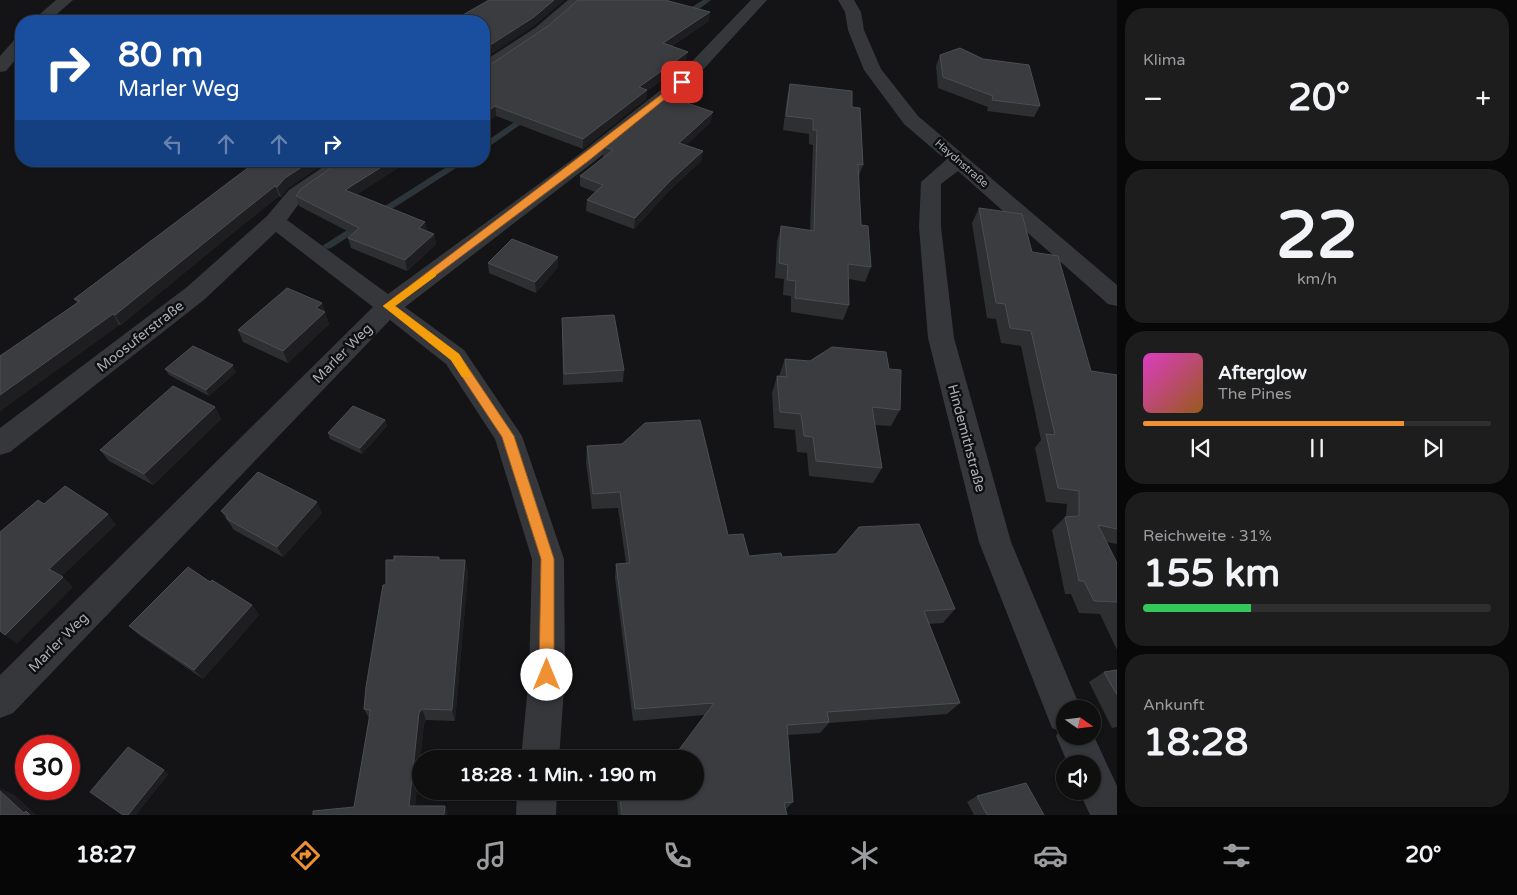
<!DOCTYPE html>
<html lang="de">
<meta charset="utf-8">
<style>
:root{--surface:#0f0f10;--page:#1d1d1e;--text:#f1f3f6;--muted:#9b9c9f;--line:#2f2f30;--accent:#ef9133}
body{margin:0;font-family:"Varela Round",sans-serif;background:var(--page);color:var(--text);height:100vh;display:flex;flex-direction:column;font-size:19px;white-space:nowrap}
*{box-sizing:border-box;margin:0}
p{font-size:16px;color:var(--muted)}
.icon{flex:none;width:28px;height:28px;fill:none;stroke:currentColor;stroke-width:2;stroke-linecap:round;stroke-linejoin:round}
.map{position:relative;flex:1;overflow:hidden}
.sheet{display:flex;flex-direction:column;gap:8px;padding:8px;background:#080809;width:400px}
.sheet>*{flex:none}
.banner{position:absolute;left:15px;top:15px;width:475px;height:152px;border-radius:20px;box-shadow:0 1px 4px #0004,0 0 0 1px var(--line);background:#1a4fa0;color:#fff;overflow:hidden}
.needle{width:32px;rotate:104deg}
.controls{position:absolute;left:1056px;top:700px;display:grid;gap:10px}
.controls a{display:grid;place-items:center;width:45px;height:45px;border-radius:50%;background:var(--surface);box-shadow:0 1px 4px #0004,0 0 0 1px var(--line);font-size:25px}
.speed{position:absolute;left:15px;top:735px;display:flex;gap:10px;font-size:25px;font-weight:700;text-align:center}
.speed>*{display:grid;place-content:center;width:65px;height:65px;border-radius:50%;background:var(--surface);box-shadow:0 1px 4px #0004,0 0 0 1px var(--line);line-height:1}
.speed .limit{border:8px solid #d22;background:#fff;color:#111}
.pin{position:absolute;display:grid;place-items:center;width:42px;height:42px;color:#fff;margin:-21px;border-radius:10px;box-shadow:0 2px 8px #0006}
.me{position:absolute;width:55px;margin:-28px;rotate:0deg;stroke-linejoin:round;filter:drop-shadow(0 0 4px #0008)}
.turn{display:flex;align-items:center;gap:18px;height:105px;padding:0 20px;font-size:22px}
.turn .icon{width:65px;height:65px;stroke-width:2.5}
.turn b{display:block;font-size:35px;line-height:42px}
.lanes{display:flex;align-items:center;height:48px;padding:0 20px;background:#0003;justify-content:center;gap:25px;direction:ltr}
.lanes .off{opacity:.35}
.big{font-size:38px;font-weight:800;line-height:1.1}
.sheet .widget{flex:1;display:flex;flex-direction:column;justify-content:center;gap:8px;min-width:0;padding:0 18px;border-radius:20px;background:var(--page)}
.sheet .dial{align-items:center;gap:0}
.dial b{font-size:65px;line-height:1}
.song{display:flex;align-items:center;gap:15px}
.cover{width:60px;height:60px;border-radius:8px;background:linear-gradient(135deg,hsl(310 70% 55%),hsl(30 70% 35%))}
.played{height:5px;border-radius:2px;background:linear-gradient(90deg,var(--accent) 75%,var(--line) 75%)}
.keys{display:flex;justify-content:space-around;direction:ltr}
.heat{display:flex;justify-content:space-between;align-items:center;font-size:28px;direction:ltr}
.charge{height:8px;border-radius:4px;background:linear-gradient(90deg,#34c759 31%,var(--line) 0)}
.trip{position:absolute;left:412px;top:750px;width:292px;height:50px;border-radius:25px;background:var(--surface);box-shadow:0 1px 4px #0004,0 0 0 1px var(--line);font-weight:800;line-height:50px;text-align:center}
.dock{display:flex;height:80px;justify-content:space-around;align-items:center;background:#060606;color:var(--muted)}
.dock .icon{width:35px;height:35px}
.dock .active{color:var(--accent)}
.dock b{font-size:22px;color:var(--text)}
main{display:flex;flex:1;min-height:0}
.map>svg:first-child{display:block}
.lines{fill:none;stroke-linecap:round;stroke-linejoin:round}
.stream{fill:#2b353a;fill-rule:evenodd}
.minor{fill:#35373b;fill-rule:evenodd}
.wall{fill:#2d2f31}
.shaded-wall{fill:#1e1e20}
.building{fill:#3a3c3f;stroke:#4b4e52}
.route{fill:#ef9133;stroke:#9b5e21}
.slow{fill:#f59e0b}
.labels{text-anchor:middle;stroke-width:5;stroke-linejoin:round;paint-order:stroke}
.far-street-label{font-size:11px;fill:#a6aeb6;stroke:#0f0f11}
.street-label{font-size:14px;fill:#a6aeb6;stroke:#0f0f11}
</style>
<main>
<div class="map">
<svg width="1117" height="815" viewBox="0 0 1117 815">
<rect width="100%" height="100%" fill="#141416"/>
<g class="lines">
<g class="stream">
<path d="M 703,0 L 711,0 L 694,13 L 693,18 L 683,20 L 682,18 L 686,15 L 687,10 Z"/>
<path d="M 526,114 L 533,116 L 484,150 L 484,143 Z"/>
<path d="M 456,161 L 467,161 L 331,248 L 327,249 L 322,246 Z"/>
</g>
<g class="minor">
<path d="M 56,0 L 73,0 L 49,21 L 32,21 Z"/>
<path d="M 568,0 L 585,0 L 547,34 L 490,73 L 484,74 L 484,61 L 535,28 Z"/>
<path d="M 751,0 L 767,0 L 688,86 L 591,164 L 405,307 L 464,350 L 522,436 L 564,559 L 565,675 L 559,759 L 521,759 L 529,675 L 532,559 L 495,439 L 446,364 L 390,320 L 13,713 L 0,718 L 0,675 L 373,307 L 276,232 L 205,299 L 10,452 L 0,455 L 0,428 L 187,287 L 267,216 L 289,190 L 332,161 L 356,161 L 303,198 L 287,220 L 388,294 L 577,156 L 676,78 Z"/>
<path d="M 838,0 L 854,0 L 861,12 L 864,30 L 881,69 L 918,116 L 1117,285 L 1117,306 L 1108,304 L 958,171 L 941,184 L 941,227 L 954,338 L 1011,542 L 1081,709 L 1065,709 L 1065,736 L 1092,736 L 1092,732 L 1117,786 L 1117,815 L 1090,815 L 1079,791 L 1092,791 L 1092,764 L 1068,764 L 1056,736 L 1059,731 L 1052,728 L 979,542 L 928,338 L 919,227 L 921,182 L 946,160 L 904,124 L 864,70 L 848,30 L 845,12 Z"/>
<path d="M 21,38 L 21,53 L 6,71 L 0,72 L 0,56 L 15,39 Z"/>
<path d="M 517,791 L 557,791 L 556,815 L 516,815 Z"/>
</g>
</g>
<g class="wall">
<path d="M 709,21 L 672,46 L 686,62 L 647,91 L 646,99 L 583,149 L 496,116 L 490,65 Z"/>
<path d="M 940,55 L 1040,106 L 1034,117 L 987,111 L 988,107 L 938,88 L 936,66 Z"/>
<path d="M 790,84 L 852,107 L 863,165 L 858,178 L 861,225 L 871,267 L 865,282 L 849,279 L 849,305 L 843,320 L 791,312 L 791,296 L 783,295 L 784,279 L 775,278 L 777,241 L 781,227 L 810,230 L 813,145 L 809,144 L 809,134 L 783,130 L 787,98 Z"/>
<path d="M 711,122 L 686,145 L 703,151 L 701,161 L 669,191 L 634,229 L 586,211 L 587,200 L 595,192 L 580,186 L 580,176 L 604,157 L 603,157 L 604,147 Z"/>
<path d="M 249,161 L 328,161 L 288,188 L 281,197 L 279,196 L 229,236 L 121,325 L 119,325 L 0,411 L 0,356 L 77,303 L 74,299 L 251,166 Z"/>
<path d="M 341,161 L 409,161 L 357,194 L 425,222 L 427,231 L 434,234 L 436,244 L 407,271 L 351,248 L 348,238 L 353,234 L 299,206 L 296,196 Z"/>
<path d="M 416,161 L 432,161 L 426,165 Z"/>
<path d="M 979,208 L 1032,252 L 1091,371 L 1117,375 L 1117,544 L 1106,542 L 1117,563 L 1117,650 L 1100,614 L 1079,613 L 1071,594 L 1065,594 L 1052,530 L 1065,517 L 1066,517 L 1067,504 L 1046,502 L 1035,448 L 1041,440 L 1021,346 L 1001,343 L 996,319 L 987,318 L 972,223 Z"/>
<path d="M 488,263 L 558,267 L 536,293 L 489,273 Z"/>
<path d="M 322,303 L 329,324 L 288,363 L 243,342 L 238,330 Z"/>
<path d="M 562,318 L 624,370 L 623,382 L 563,385 Z"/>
<path d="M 785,359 L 889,369 L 900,410 L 891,426 L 874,425 L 882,468 L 873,483 L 809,476 L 807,453 L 797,452 L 795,430 L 774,428 L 772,393 L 777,376 L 779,376 Z"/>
<path d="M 165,369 L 236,372 L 209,396 L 169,375 Z"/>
<path d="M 215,407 L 221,419 L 153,485 L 109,461 L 100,450 Z"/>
<path d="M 385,420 L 387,426 L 362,454 L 330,439 L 328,433 Z"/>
<path d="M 587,446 L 728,535 L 749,556 L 782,557 L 955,609 L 943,623 L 929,624 L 960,703 L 947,714 L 829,723 L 820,733 L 788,735 L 793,802 L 786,809 L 787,815 L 618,815 L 616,791 L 696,791 L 705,715 L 633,721 L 615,578 L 616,564 L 626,563 L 618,508 L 592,509 L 586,462 Z"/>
<path d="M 221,511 L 322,513 L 283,557 L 234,530 Z"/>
<path d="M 440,560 L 465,560 L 468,573 L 455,721 L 426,720 L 424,724 L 415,806 L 354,807 L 369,718 L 364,709 L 386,585 Z"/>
<path d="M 210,582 L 252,605 L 259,615 L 203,679 L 139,635 L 129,626 Z"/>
<path d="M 1117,670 L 1117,727 L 1112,728 L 1089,682 L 1104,672 Z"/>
<path d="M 977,796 L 1044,815 L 974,815 L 967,802 Z"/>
</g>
<g class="shaded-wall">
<path d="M 554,0 L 565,0 L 534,26 L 484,59 L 484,49 Z"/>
<path d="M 710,12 L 709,21 L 662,52 L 663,43 Z"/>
<path d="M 688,52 L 686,62 L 647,91 L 646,99 L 583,149 L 583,139 L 639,87 Z"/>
<path d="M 495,106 L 496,116 L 484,125 L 484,114 Z"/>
<path d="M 713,112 L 711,122 L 678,153 L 679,143 Z"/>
<path d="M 703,151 L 701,161 L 669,191 L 634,229 L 635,218 L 670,181 Z"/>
<path d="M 311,161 L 328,161 L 288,188 L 281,197 L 277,187 L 285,178 Z"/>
<path d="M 391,161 L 409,161 L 348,200 L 345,190 Z"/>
<path d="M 426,161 L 432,161 L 426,165 Z"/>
<path d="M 275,186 L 279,196 L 229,236 L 121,325 L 115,315 L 225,226 Z"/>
<path d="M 425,222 L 427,232 L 419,228 Z"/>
<path d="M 434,234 L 436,244 L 407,271 L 405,260 Z"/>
<path d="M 558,257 L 558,267 L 536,293 L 535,282 Z"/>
<path d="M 322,303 L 329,324 L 288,363 L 283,351 L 316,308 Z"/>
<path d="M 113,314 L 119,325 L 0,411 L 0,395 Z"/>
<path d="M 233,365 L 236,372 L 209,396 L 206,390 Z"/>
<path d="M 215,407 L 221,419 L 153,485 L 144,474 Z"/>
<path d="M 385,420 L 387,426 L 362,454 L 360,448 Z"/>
<path d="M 317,502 L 322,513 L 283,557 L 277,547 Z"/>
<path d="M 108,514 L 116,525 L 60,578 L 49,569 Z"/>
<path d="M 465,560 L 468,573 L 455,721 L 452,710 Z"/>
<path d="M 63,577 L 73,587 L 17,644 L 5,635 Z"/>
<path d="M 252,605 L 259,615 L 203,679 L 194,670 Z"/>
<path d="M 422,709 L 426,720 L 424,724 L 414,815 L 409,806 L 419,713 Z"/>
<path d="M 164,770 L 169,774 L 136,815 L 128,815 Z"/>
<path d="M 0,788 L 15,795 L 36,815 L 29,815 L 24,813 L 0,791 Z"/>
<path d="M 445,806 L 449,815 L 444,815 Z"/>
</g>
<g class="building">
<path d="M 489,0 L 554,0 L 534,17 L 484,49 L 484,21 L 458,21 L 454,20 Z"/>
<path d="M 578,0 L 665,0 L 710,12 L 663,43 L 688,52 L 639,87 L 647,90 L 583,139 L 495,106 L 484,114 L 484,66 L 490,65 L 548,26 Z"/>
<path d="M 960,48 L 983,59 L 1029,65 L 1040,106 L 992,100 L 993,96 L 943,77 L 940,55 Z"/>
<path d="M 790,84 L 852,91 L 852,107 L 860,108 L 863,165 L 858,164 L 861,225 L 868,226 L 871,267 L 848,264 L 849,305 L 795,298 L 796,281 L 787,280 L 788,265 L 779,263 L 781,226 L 814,231 L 817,130 L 813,130 L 813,119 L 786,116 Z"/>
<path d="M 667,96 L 713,112 L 679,143 L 703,151 L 670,181 L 635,218 L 587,200 L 603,185 L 580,176 L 613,150 L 604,147 Z"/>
<path d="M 257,161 L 311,161 L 285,178 L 277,187 L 275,186 L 225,226 L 115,315 L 113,314 L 0,395 L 0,356 L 80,301 L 74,299 Z"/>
<path d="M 341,161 L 391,161 L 345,190 L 425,222 L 419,228 L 434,234 L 405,260 L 348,238 L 359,228 L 296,196 L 301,189 Z"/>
<path d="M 979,208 L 1022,214 L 1032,252 L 1058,256 L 1091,371 L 1117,375 L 1117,529 L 1098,525 L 1117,563 L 1117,602 L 1094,601 L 1084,581 L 1079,581 L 1065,517 L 1079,516 L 1079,491 L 1058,488 L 1046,434 L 1055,435 L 1031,331 L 1010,328 L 1005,304 L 996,303 Z"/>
<path d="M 512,239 L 558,257 L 535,282 L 488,263 Z"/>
<path d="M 287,288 L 322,303 L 316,308 L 325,312 L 283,351 L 238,330 Z"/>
<path d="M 614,315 L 624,370 L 564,374 L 562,318 Z"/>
<path d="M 193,346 L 233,365 L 206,390 L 165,369 Z"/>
<path d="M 832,347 L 886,352 L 889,369 L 901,370 L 900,410 L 872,407 L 882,468 L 816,461 L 813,437 L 804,436 L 801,414 L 780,412 L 777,376 L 787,377 L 785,359 L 810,361 Z"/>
<path d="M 173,386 L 215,407 L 144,474 L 100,450 Z"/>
<path d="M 353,406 L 385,420 L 360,448 L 328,433 Z"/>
<path d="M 700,420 L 728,535 L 743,534 L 749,556 L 781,553 L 782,557 L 836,554 L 859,527 L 919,524 L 955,609 L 924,611 L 960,703 L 827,712 L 829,722 L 787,725 L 793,802 L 784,803 L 787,815 L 622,815 L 619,791 L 696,791 L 696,759 L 672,759 L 714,703 L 635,709 L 616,564 L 630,563 L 620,492 L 593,494 L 587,446 L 622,444 L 645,423 Z"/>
<path d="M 258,472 L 317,502 L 277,547 L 227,519 L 227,515 L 221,511 Z"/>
<path d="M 65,486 L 108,514 L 49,569 L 63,577 L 5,635 L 0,631 L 0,532 L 38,500 L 44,504 Z"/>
<path d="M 394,556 L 439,557 L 439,560 L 465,560 L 452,710 L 422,709 L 419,713 L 409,806 L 445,806 L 444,815 L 313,815 L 313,811 L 354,807 L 370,714 L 370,710 L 364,709 L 366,687 L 383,585 L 386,585 L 386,560 L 394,560 Z"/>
<path d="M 188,567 L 210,582 L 212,580 L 252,605 L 194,670 L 129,626 Z"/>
<path d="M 1117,670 L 1117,695 L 1104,672 Z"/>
<path d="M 128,747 L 164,770 L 128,815 L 123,815 L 90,792 Z"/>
<path d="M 1026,783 L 1044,815 L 987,815 L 977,796 Z"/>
<path d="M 0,791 L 24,813 L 26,811 L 30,815 L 0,815 Z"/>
</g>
<path class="route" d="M 679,81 L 686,82 L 587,162 L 395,306 L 459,354 L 514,436 L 554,559 L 554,675 L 552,680 L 547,682 L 542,680 L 539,675 L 541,559 L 502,437 L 451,360 L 383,306 Z"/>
<path class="slow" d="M 432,270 L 436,271 L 436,276 L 395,306 L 459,354 L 471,374 L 470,377 L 462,377 L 451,360 L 383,306 Z"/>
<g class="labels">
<g class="far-street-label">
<text transform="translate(962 163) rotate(41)" y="4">Haydnstraße</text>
</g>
<g class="street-label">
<text transform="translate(140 336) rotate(-38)" y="5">Moosuferstraße</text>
<text transform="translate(342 353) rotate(-45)" y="5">Marler Weg</text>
<text transform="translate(967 438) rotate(75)" y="5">Hindemithstraße</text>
<text transform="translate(58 642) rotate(-45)" y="5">Marler Weg</text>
</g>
</g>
</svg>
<div class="controls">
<a><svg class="needle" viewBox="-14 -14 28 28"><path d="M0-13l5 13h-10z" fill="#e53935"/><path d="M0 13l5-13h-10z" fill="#9b9c9f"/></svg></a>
<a><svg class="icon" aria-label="sound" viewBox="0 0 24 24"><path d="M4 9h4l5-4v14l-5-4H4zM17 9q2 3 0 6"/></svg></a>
</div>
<div class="speed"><div class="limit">30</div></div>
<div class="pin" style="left:682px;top:82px;background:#d93025"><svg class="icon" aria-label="arrive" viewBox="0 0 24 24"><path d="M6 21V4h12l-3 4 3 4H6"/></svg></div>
<svg class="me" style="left:547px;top:675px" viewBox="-20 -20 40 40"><circle r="19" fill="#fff"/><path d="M0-13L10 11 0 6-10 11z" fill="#ef9133"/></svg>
<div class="trip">18:28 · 1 Min. · 190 m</div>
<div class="banner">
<div class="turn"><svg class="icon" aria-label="right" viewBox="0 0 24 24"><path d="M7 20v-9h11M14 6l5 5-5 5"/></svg><div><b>80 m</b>Marler Weg</div></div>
<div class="lanes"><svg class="icon off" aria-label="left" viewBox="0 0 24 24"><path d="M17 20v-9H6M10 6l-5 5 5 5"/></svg><svg class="icon off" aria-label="ahead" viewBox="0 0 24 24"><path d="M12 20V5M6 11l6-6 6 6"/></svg><svg class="icon off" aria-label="ahead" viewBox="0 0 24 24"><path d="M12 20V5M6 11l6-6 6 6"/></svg><svg class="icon" aria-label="right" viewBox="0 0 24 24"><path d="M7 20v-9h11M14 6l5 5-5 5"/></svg></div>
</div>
</div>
<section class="sheet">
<div class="widget"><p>Klima</p>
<div class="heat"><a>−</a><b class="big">20°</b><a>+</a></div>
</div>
<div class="widget dial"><b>22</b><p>km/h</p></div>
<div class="widget">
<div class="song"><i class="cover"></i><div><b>Afterglow</b><p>The Pines</p></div></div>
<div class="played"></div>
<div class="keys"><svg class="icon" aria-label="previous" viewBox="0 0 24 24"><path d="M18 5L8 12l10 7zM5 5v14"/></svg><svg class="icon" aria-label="pause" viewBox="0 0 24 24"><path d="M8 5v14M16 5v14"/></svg><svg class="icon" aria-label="next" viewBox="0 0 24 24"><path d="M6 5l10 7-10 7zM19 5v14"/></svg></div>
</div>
<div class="widget"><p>Reichweite · 31%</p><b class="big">155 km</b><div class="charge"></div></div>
<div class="widget"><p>Ankunft</p><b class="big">18:28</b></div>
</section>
</main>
<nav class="dock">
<b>18:27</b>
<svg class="icon active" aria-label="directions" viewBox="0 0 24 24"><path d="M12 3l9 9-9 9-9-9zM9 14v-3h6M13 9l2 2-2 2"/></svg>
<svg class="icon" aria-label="music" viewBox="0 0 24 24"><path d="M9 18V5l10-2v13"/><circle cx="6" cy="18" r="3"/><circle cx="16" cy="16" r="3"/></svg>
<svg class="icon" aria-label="phone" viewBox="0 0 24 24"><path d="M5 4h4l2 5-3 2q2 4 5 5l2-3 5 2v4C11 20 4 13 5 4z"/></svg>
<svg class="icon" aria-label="climate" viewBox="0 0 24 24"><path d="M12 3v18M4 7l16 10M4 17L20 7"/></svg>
<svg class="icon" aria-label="car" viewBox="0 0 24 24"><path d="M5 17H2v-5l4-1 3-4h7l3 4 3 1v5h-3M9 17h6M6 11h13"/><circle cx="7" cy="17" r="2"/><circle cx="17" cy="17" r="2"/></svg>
<svg class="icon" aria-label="filters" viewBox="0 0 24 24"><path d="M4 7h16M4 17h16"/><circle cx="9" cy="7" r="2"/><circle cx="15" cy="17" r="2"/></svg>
<b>20°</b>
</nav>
